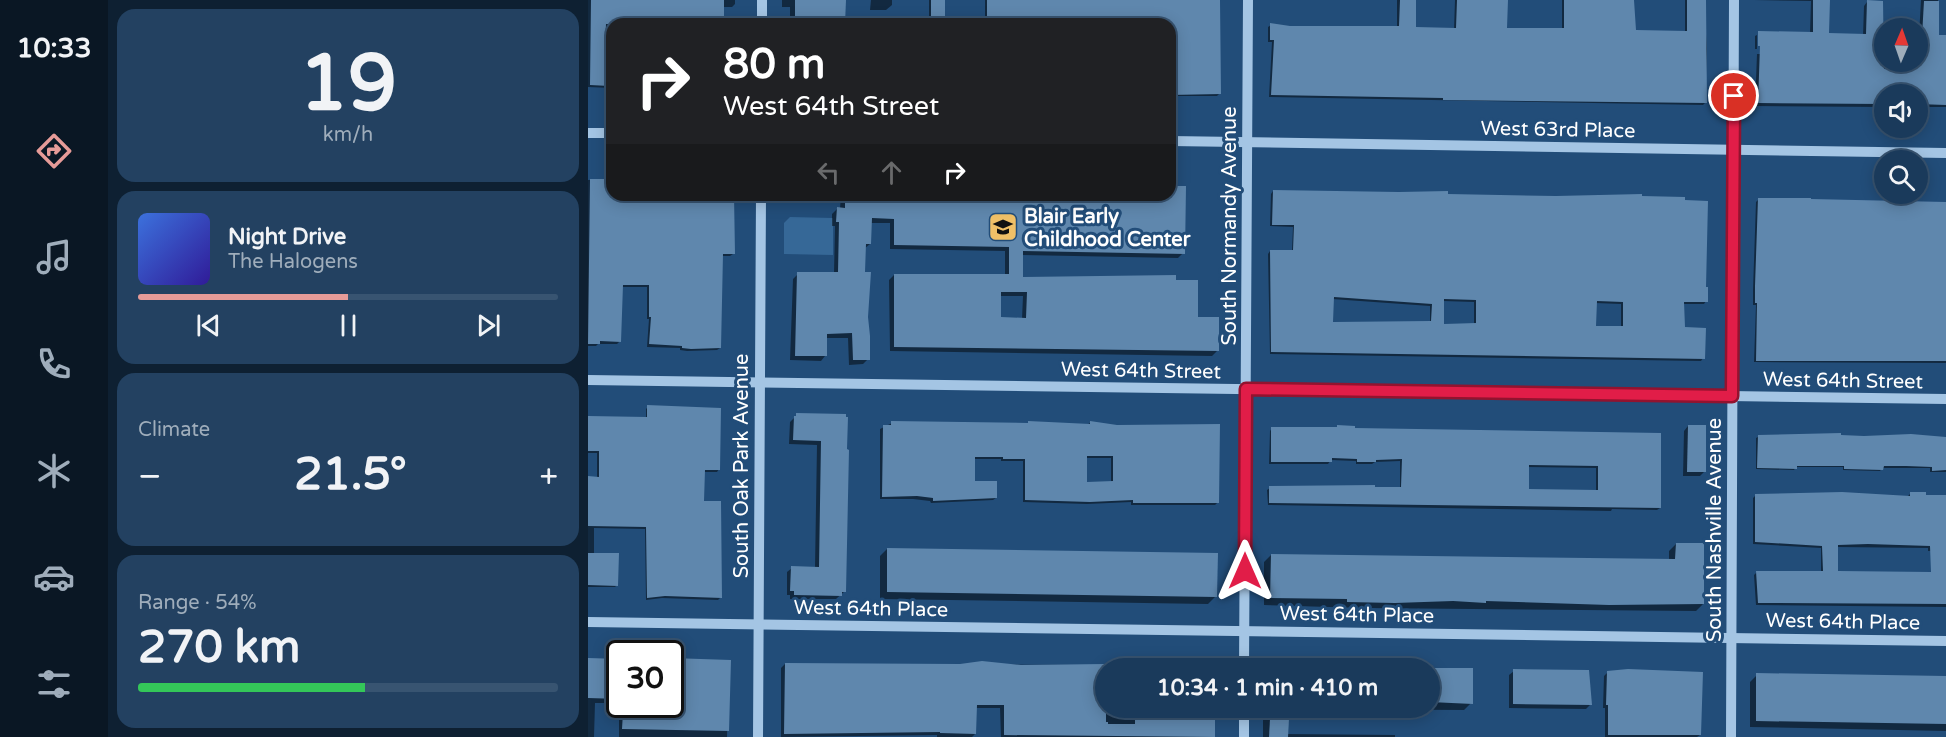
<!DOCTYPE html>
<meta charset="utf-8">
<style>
:root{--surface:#1a3a5b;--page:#234161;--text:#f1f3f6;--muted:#9fadbb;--line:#385471;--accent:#e69b98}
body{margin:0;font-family:"Varela Round",sans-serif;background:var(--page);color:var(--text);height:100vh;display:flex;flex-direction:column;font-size:22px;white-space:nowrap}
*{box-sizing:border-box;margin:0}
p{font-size:20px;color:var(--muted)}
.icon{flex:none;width:33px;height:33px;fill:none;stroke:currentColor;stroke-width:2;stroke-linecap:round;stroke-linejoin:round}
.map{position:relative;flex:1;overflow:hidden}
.details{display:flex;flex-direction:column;gap:9px;padding:9px;background:#0e2032;width:480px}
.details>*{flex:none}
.guide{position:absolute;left:18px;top:18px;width:570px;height:183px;border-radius:18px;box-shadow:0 3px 15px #0003,0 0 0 2px var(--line);background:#202124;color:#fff;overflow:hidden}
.needle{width:39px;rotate:2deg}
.controls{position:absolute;left:1286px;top:18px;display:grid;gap:12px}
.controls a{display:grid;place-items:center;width:54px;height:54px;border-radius:50%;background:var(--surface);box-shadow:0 3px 15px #0003,0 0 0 2px var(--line);font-size:30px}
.speed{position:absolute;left:18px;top:640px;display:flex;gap:12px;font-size:30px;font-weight:700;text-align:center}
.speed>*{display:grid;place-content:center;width:78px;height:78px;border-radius:50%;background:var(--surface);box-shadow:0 3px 15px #0003,0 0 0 2px var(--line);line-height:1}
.speed .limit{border:3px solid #111;border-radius:9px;background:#fff;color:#111}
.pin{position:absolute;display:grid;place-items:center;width:51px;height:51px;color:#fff;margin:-26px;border:3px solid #fff;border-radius:50%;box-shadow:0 2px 6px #0007}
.me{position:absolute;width:66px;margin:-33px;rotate:0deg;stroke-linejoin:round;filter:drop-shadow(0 0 4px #0008)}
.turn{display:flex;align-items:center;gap:21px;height:126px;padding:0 18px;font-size:27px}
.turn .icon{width:78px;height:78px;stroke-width:2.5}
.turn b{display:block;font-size:42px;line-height:51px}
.lanes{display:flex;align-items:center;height:57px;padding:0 18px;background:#0003;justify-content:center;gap:30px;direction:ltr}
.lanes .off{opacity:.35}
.big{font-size:45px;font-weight:800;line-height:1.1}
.details .widget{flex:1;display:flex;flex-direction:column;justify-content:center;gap:9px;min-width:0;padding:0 21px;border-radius:18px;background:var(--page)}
.details .dial{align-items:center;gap:0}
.dial b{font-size:78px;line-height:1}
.song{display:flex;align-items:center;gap:18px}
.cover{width:72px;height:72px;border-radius:9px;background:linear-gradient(135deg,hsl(220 70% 55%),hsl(250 70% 35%))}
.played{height:6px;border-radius:3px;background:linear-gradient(90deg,var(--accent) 50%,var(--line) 50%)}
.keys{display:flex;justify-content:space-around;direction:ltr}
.heat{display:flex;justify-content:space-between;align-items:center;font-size:33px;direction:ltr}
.charge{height:9px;border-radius:4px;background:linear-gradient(90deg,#34c759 54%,var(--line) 0)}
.trip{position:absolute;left:507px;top:658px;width:345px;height:60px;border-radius:30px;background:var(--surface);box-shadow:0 3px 15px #0003,0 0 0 2px var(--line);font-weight:800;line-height:60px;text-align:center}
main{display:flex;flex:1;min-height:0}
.menu{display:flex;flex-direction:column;width:108px;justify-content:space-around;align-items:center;background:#0a1724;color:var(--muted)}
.menu .icon{width:42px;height:42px}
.menu .on{color:var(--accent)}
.menu b{font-size:27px;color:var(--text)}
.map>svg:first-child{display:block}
.green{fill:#366897}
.shadow{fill:#0007;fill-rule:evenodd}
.building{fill:#5f87ad;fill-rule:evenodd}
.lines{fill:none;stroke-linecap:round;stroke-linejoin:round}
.minor{stroke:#a4c5e4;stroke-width:10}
.route-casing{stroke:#92132f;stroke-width:15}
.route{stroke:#e11d48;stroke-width:10}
.labels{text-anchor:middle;stroke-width:6;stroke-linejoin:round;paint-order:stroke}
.street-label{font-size:20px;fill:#fff;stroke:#224d79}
.poi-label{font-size:20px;font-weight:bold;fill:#fff;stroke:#224d79;text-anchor:start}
</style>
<main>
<nav class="menu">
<b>10:33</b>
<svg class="icon on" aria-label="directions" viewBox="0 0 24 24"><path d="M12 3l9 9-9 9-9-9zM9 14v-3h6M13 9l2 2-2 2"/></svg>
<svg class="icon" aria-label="music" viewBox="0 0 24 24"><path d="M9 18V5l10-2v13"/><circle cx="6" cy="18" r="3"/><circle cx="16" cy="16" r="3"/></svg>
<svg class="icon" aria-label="phone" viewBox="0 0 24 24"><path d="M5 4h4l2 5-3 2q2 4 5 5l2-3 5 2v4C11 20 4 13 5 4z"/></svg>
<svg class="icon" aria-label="climate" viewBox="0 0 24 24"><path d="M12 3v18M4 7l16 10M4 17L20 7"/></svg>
<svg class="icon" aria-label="car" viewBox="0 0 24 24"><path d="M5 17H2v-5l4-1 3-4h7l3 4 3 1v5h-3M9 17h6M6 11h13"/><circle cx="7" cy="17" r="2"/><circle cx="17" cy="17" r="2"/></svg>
<svg class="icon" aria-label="filters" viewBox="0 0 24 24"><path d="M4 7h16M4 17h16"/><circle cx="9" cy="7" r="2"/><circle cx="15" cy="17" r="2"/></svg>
</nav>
<section class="details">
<div class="widget dial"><b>19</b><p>km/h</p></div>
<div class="widget">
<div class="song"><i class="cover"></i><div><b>Night Drive</b><p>The Halogens</p></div></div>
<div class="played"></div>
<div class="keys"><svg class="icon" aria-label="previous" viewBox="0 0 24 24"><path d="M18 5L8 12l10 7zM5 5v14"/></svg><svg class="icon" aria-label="pause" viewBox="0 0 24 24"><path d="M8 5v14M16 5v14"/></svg><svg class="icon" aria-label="next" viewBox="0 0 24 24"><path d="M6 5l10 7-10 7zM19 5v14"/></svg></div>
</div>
<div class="widget"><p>Climate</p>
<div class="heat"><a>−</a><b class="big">21.5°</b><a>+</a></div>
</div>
<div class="widget"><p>Range · 54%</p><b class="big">270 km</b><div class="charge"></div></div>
</section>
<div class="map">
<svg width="1358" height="737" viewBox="0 0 1358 737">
<rect width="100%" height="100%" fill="#224d79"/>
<path class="green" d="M 202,217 L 245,218 L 245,255 L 196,254 L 196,223 Z"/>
<g class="shadow">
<path d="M 0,0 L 147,0 L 147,4 L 144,7 L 135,7 L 135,24 L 24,24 L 24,88 L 0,87 Z"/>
<path d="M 194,0 L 256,0 L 256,19 L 263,19 L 262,24 L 202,24 L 202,7 L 194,7 Z"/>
<path d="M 283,0 L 304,0 L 304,5 L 298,10 L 282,10 Z"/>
<path d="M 341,0 L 356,0 L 356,20 L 397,21 L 397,0 L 630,0 L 631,94 L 629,96 L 582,96 L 582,24 L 303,24 L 305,20 L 341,20 Z"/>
<path d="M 809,0 L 826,0 L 826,29 L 866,30 L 867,0 L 918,0 L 917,30 L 974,29 L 974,0 L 1045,0 L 1046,31 L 1097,32 L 1097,0 L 1116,0 L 1116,34 L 1118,34 L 1119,49 L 1117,103 L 1115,105 L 681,97 L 684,42 L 680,42 L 680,27 L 683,25 L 702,27 L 809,28 Z"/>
<path d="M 1166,0 L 1240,0 L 1239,35 L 1275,36 L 1276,6 L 1279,2 L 1293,35 L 1296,35 L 1296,62 L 1329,62 L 1329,36 L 1331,36 L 1333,0 L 1350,0 L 1349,37 L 1358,37 L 1358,107 L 1329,107 L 1329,94 L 1296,94 L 1296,107 L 1167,106 L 1169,54 L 1172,54 L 1172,34 L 1169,34 L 1222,33 L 1223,1 Z"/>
<path d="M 1169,35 L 1169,49 L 1167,49 L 1167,36 Z"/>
<path d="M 0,180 L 24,180 L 24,195 L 145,195 L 145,254 L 142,256 L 133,256 L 132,348 L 129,350 L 99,351 L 92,350 L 92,348 L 59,347 L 61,319 L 59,319 L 59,287 L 33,287 L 32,341 L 29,344 L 10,344 L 8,346 L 0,346 Z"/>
<path d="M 582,188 L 595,253 L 590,258 L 434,255 L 434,278 L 587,282 L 629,351 L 624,356 L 302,351 L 301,280 L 306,275 L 417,275 L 417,251 L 302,249 L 302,223 L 282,223 L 282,244 L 276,249 L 280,359 L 275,364 L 261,365 L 260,338 L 238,338 L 237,356 L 233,361 L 202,360 L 205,279 L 210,274 L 246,273 L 247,226 L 244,226 L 244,214 L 249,209 L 252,209 L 253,195 L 582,195 ZM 412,296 L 435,296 L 434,319 L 412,318 Z"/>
<path d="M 685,191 L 859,195 L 1116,288 L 1118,301 L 1116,304 L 1095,304 L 1095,328 L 1115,358 L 1113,361 L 682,354 L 680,254 L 682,251 L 704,251 L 705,227 L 682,226 L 683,194 ZM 744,299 L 842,306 L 842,323 L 744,324 ZM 855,301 L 886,302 L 886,325 L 854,325 ZM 1007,303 L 1033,304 L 1033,327 L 1007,327 Z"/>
<path d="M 1170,200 L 1358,203 L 1358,363 L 1166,362 L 1168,305 L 1165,305 L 1165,290 L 1168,202 Z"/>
<path d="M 60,407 L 131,469 L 129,472 L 116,472 L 115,502 L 132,598 L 130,600 L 74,598 L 58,600 L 57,529 L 6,528 L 6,554 L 29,585 L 27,587 L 0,587 L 0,478 L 9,478 L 9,453 L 0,453 L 0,417 L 58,418 L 58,409 Z"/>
<path d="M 209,415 L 256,416 L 257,591 L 248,599 L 202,599 L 202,595 L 199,595 L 199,572 L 204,568 L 227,568 L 229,445 L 201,444 L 202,422 Z"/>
<path d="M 304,423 L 499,425 L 502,423 L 630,502 L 627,505 L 543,505 L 543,502 L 499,504 L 435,502 L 435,461 L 413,461 L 413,459 L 386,459 L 386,482 L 408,498 L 405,500 L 343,503 L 342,501 L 325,499 L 292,499 L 292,429 ZM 498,458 L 523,458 L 523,483 L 498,484 Z"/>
<path d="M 1100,426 L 1116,472 L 1112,476 L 1095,476 L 1096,431 Z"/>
<path d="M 684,428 L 1071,434 L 1072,508 L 1069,510 L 1024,509 L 1023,511 L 680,505 L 679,490 L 682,488 L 812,489 L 812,461 L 787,462 L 784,464 L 768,464 L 768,461 L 743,460 L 740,464 L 681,464 L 682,431 ZM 940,467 L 1008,468 L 1008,492 L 940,491 Z"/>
<path d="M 1170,437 L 1358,437 L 1358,472 L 1342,472 L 1342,468 L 1294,468 L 1292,471 L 1255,470 L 1255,467 L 1208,467 L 1206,470 L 1168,469 L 1168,438 Z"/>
<path d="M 1322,494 L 1358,550 L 1340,551 L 1340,548 L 1249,547 L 1249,573 L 1358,573 L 1358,607 L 1168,605 L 1166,575 L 1169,572 L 1233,572 L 1233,548 L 1165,544 L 1165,498 L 1168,495 L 1319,497 Z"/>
<path d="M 1088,544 L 1115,604 L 1108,611 L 775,608 L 676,605 L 676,562 L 683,555 L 1081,561 L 1081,551 Z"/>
<path d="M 299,549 L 627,597 L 620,604 L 292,599 L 292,556 Z"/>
<path d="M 0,659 L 32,659 L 32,705 L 82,705 L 82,660 L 141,662 L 139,737 L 31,737 L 31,703 L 7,703 L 6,737 L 0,737 Z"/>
<path d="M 197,664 L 503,665 L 627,668 L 518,669 L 518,708 L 626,708 L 626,737 L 413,737 L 412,708 L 387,708 L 387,734 L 384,737 L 349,737 L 349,735 L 193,737 L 193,668 Z"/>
<path d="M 682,664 L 803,666 L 803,669 L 677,669 Z"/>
<path d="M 842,670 L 883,670 L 883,703 L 876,710 L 699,709 L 699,734 L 807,735 L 807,737 L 675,737 L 675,708 L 842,708 Z"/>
<path d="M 926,671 L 1003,704 L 998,709 L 921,708 L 921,675 Z"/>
<path d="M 1020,672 L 1112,735 L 1109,737 L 1017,737 L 1017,708 L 1015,708 L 1016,676 Z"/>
<path d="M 1169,675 L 1358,677 L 1358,731 L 1162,727 L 1162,682 Z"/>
</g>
<g class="building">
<path d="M 3,0 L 136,0 L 136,24 L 18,24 L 17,50 L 22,50 L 21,86 L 2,85 Z"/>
<path d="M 207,0 L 258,0 L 257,24 L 207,24 Z"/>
<rect x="343" y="0" width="14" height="24"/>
<path d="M 399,0 L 632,0 L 633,94 L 582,95 L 582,24 L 399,24 Z"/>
<path d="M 812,0 L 828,0 L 828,27 L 868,28 L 869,0 L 920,0 L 919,28 L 976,28 L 976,0 L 1046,0 L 1048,30 L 1099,31 L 1099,0 L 1118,0 L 1119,103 L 855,100 L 855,98 L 683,95 L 686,40 L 682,40 L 682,23 L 702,26 L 811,26 Z"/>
<path d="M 1225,0 L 1242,0 L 1241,33 L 1278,34 L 1279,0 L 1295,1 L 1296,69 L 1329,69 L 1329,36 L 1334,36 L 1336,1 L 1351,1 L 1351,35 L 1358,35 L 1358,105 L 1329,104 L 1329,94 L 1296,94 L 1296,104 L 1170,103 L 1172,46 L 1170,46 L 1170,31 L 1225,32 Z"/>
<path d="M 2,179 L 24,179 L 24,195 L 146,195 L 147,254 L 135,254 L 133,348 L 103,349 L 94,348 L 94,346 L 61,344 L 63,317 L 61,317 L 61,285 L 35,285 L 33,342 L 12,341 L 12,344 L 0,344 Z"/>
<path d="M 582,186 L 598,186 L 597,254 L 435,251 L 435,277 L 588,275 L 588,280 L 610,280 L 610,317 L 631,317 L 631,351 L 306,347 L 306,274 L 421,274 L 421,247 L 306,245 L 306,219 L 284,218 L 283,244 L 278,244 L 277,272 L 283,272 L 280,317 L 282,336 L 282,360 L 265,360 L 264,333 L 239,334 L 239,356 L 207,356 L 209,272 L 250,272 L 251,222 L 248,222 L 249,207 L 257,208 L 257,195 L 582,195 ZM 413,292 L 439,292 L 438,318 L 413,317 Z"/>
<path d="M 685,190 L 811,192 L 860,191 L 860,194 L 968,196 L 1054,194 L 1054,196 L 1097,197 L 1097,200 L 1120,201 L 1118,287 L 1120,287 L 1120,302 L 1096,302 L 1097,327 L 1118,328 L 1117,359 L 683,352 L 682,250 L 705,250 L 706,225 L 684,225 ZM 746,297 L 844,304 L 843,321 L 745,322 ZM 856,299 L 888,300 L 888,323 L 856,324 ZM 1009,301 L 1035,302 L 1035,326 L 1008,326 Z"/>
<path d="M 1170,198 L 1223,198 L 1223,199 L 1358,202 L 1358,361 L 1168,361 L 1169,303 L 1167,303 L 1167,286 Z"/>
<path d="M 59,405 L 133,408 L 132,470 L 117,470 L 116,501 L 133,501 L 134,598 L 77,596 L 59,598 L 58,527 L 0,526 L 0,476 L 11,477 L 11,451 L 0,451 L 0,416 L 59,417 Z"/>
<path d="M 208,413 L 258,414 L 258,417 L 260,417 L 259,449 L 261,450 L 258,592 L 254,592 L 254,596 L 206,595 L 206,591 L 202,591 L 203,566 L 231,567 L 233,441 L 205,440 L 206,416 L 208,416 Z"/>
<path d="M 303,421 L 440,423 L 440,421 L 502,424 L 502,421 L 529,425 L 632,424 L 631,503 L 545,503 L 545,500 L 502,502 L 437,500 L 437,459 L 415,459 L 415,457 L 387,457 L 387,481 L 409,481 L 409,498 L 345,501 L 345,498 L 329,496 L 294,497 L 295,425 L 303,425 ZM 499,456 L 525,456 L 525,481 L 499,482 Z"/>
<path d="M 749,425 L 767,426 L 767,428 L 1073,433 L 1073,508 L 681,503 L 681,486 L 787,485 L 787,487 L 813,487 L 814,459 L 788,460 L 788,462 L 769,462 L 769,459 L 744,458 L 744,462 L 683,462 L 683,427 L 749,427 ZM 941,465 L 1010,466 L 1010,490 L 941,489 Z"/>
<path d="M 1100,425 L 1118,425 L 1118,472 L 1099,472 Z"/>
<path d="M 1253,433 L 1253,435 L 1276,436 L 1323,434 L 1358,437 L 1358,470 L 1344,471 L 1344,467 L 1318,466 L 1296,466 L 1295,470 L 1256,469 L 1256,466 L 1209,466 L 1209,469 L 1169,468 L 1170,435 Z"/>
<path d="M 1254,492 L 1322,496 L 1322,492 L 1338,492 L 1338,495 L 1358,495 L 1358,604 L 1170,603 L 1168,571 L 1235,571 L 1234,546 L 1167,542 L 1167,494 ZM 1280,544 L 1342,546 L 1343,572 L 1250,571 L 1250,545 Z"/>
<path d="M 1088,543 L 1116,543 L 1116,604 L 1021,605 L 898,601 L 898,603 L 865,601 L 807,603 L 759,602 L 759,599 L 682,598 L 683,554 L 1087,559 Z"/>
<path d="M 299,548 L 630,553 L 629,597 L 299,592 Z"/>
<path d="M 0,553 L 31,553 L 30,586 L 0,585 Z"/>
<path d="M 0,658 L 32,659 L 31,699 L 0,698 Z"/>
<path d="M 83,658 L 143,660 L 141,731 L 34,729 L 35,712 L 82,713 Z"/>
<path d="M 394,661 L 433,665 L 518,664 L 518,722 L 520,722 L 520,724 L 547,724 L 547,708 L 627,708 L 627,737 L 416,735 L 416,705 L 389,705 L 388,734 L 352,733 L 352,732 L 196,734 L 197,663 L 372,664 Z"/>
<path d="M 842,668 L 885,668 L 885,704 L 842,702 Z"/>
<path d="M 925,669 L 1001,670 L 1004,705 L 925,704 Z"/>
<path d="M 1040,669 L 1115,672 L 1113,735 L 1020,735 L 1020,705 L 1018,705 L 1019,671 Z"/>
<path d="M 1168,673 L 1358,676 L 1358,724 L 1168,721 Z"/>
<path d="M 682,719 L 701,719 L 700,737 L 681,737 Z"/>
</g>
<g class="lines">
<g class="minor">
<path d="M 174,24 L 174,0"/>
<path d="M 0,133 L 24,133"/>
<path d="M 582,141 L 1358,153"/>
<path d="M 0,380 L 1358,399"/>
<path d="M 0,622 L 1358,641"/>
<path d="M 656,669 L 660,0"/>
<path d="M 656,708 L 656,737"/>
<path d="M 170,737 L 173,195"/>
<path d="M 1143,737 L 1146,0"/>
</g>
</g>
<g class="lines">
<g class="route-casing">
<path id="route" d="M 657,571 L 658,389 L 1144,396 L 1146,96"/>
</g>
<use href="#route" class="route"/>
</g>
<defs>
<g id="school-square" transform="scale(1.5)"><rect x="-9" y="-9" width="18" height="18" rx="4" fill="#f0c067" stroke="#224d79"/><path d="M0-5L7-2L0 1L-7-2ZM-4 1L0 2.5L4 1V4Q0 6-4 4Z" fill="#111"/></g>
</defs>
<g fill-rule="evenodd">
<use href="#school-square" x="415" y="227"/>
</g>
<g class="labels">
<g class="street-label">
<text transform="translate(970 129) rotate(1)" y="7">West 63rd Place</text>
<text transform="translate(641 226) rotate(-90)" y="7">South Normandy Avenue</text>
<text transform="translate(553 370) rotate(1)" y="7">West 64th Street</text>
<text transform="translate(1255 380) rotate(1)" y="7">West 64th Street</text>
<text transform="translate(153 466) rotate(-90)" y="7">South Oak Park Avenue</text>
<text transform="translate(1126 530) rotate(-90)" y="7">South Nashville Avenue</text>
<text transform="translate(283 608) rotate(1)" y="7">West 64th Place</text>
<text transform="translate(769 614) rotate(1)" y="7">West 64th Place</text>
<text transform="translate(1255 621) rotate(1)" y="7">West 64th Place</text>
</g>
<g class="poi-label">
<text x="436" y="223">Blair Early<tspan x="436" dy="23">Childhood Center</tspan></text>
</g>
</g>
</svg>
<div class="controls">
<a><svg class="needle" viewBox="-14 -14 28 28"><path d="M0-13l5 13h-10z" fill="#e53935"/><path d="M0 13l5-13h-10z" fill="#9fadbb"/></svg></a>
<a><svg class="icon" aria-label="sound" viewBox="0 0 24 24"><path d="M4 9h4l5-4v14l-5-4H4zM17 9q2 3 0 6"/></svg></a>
<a><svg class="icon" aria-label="search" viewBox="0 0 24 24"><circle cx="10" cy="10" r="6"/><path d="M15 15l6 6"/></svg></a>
</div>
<div class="speed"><div class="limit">30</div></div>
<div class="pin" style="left:1146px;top:96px;background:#d93025"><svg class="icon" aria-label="arrive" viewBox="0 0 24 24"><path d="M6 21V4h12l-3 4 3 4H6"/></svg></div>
<svg class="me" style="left:657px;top:571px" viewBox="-20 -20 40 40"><path d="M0-17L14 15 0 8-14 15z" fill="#e11d48" stroke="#fff" stroke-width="4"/></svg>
<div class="trip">10:34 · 1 min · 410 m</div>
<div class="guide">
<div class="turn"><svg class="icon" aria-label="right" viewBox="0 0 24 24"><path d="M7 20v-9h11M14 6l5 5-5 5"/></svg><div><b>80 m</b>West 64th Street</div></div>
<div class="lanes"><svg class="icon off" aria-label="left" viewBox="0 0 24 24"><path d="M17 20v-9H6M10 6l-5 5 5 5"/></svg><svg class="icon off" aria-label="ahead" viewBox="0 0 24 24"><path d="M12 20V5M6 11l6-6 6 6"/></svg><svg class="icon" aria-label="right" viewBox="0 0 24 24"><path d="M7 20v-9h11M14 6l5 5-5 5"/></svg></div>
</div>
</div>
</main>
